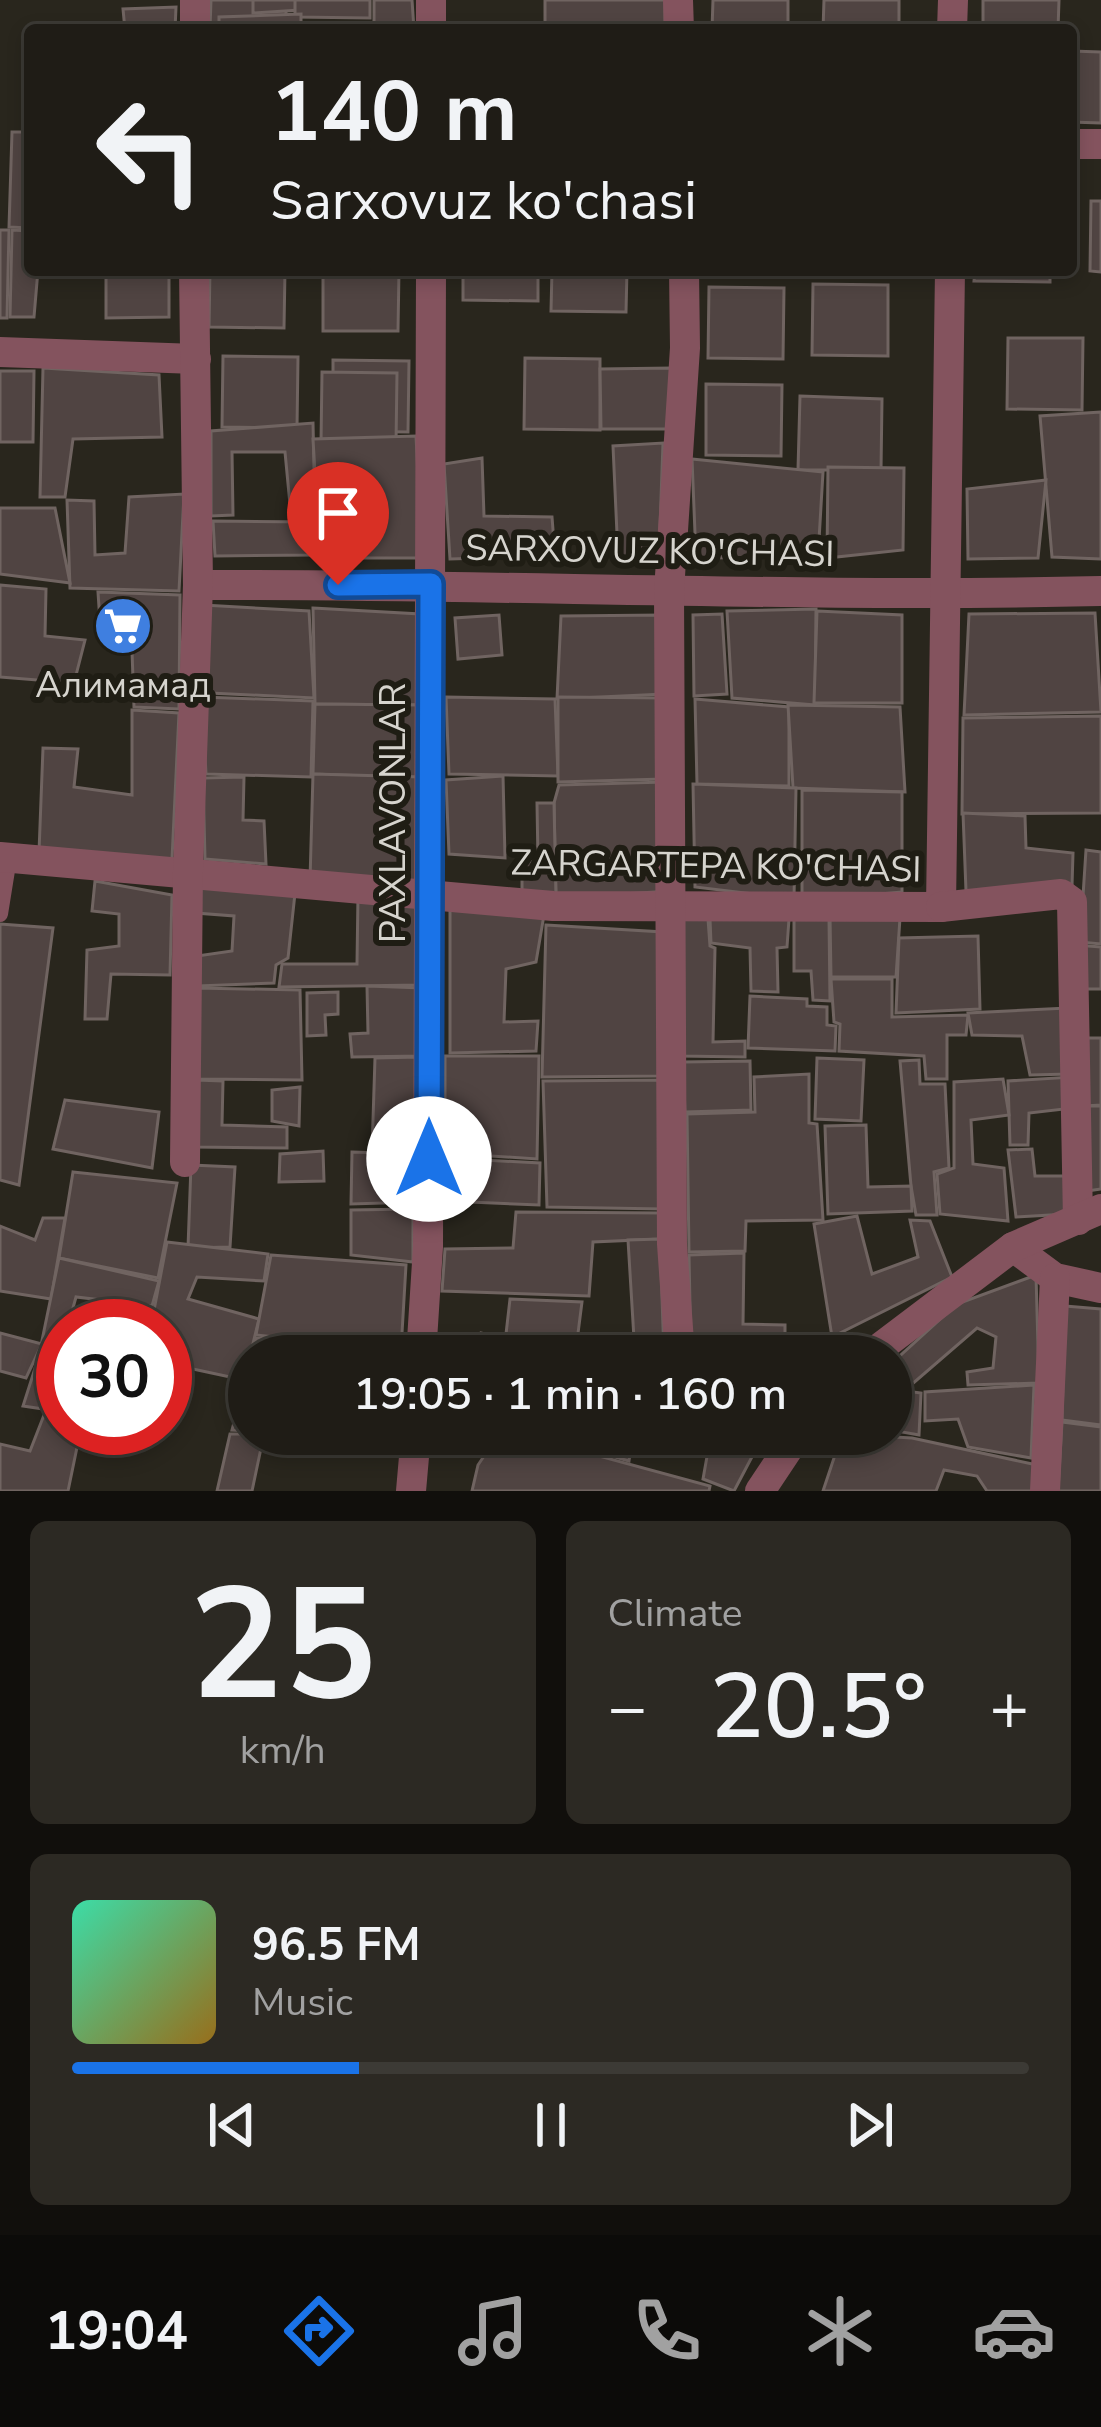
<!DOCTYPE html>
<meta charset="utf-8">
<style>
:root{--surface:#1f1c16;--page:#2c2923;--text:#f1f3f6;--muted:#a1a1a1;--line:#3c3a35;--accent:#1a73e8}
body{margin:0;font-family:"Nunito Sans",sans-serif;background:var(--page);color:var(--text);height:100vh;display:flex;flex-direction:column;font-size:45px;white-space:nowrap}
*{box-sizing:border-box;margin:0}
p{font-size:39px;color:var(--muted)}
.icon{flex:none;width:66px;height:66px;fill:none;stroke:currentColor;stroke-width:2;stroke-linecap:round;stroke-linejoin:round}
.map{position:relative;height:1491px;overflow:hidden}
.panel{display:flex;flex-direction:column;gap:30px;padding:30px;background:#110f0c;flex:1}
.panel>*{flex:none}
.top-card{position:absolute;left:24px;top:24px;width:1053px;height:252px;border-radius:12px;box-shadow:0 6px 18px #0003,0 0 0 3px var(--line);background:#1f1c16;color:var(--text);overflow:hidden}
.speed{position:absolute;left:36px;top:1299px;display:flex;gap:24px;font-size:60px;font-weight:700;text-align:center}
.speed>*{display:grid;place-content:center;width:156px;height:156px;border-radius:50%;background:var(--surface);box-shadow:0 6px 18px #0003,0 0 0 3px var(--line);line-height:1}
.speed .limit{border:18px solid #d22;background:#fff;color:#111}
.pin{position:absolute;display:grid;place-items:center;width:102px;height:102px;color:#fff;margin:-123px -51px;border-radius:50% 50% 50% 0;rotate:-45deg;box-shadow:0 0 12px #0007}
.pin .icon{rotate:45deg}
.me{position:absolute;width:132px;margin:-66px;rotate:0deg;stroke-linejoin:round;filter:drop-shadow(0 0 9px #0008)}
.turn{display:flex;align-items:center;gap:42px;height:252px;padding:0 48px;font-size:54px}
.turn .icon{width:156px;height:156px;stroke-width:2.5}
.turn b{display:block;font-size:84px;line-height:102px}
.big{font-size:90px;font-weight:600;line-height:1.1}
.panel .widget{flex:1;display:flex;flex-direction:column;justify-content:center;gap:18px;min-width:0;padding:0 42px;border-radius:18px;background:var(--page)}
.panel .dial{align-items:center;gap:0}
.dial b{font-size:156px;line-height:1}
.song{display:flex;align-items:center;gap:36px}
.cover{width:144px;height:144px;border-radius:18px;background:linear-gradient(135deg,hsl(160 70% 55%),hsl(40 70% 35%))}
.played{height:12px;border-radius:6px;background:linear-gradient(90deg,var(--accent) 30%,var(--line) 30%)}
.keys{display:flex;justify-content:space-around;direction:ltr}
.heat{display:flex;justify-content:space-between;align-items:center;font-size:66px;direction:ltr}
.panel .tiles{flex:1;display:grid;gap:30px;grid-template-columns:1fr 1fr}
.widget:last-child{grid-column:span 2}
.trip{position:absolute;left:228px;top:1335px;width:684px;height:120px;border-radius:60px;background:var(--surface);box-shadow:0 6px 18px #0003,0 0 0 3px var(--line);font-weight:600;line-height:120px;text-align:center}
.tab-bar{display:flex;height:192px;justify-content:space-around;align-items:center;background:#0c0b09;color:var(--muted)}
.tab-bar .icon{width:84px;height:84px}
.tab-bar .selected{color:var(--accent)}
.tab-bar b{font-size:54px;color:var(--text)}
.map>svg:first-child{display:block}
.building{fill:#504442;stroke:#706461;stroke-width:3}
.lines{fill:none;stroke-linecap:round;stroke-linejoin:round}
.lane{stroke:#84535e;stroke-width:16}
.street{stroke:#84535e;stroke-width:30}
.route-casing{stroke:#114b97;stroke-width:30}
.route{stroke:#1a73e8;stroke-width:21}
.labels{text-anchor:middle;stroke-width:12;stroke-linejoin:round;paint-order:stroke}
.street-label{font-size:36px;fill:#d6d4ce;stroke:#1f1d14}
.poi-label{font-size:36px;fill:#d6d4ce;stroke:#1f1d14}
</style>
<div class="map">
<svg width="1101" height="1491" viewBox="0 0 1101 1491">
<rect width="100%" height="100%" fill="#29261d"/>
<g class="building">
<path d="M 211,0 L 286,0 L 286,30 L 210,29 Z"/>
<path d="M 253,0 L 300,0 L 300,10 L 253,13 Z"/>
<path d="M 295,0 L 370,0 L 370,18 L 295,17 Z"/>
<path d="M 374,0 L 412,0 L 414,30 L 374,30 Z"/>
<rect x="545" y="0" width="120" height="30"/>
<path d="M 713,0 L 788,0 L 788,30 L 712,30 Z"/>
<path d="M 824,0 L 899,0 L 899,30 L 823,30 Z"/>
<path d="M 983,0 L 1059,0 L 1058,30 L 983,30 Z"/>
<path d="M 176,7 L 175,30 L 125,30 L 123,9 Z"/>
<path d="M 301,14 L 301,30 L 219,30 L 219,17 Z"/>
<path d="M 1071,51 L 1101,52 L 1101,123 L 1071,122 Z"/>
<path d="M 12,132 L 30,132 L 30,228 L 9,227 Z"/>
<path d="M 1091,201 L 1101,201 L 1101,272 L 1090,271 Z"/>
<path d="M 0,230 L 9,230 L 7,318 L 0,318 Z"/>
<path d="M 12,230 L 30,231 L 30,270 L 38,270 L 34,317 L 10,317 Z"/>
<path d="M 106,270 L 169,270 L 169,317 L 106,318 Z"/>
<path d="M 210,270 L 285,270 L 284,328 L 209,327 Z"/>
<path d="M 323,270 L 399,270 L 398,331 L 323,331 Z"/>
<path d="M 463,270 L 538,270 L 538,301 L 463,300 Z"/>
<path d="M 552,270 L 627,270 L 626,312 L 551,311 Z"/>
<path d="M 975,270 L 1050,270 L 1050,282 L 974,281 Z"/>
<path d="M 813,284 L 888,285 L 888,356 L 812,355 Z"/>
<path d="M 709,287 L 784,288 L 783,359 L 708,358 Z"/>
<path d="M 1008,338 L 1083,338 L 1082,410 L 1007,409 Z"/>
<path d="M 223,356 L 298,357 L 297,428 L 222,427 Z"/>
<path d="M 525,358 L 600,359 L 600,430 L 524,429 Z"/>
<path d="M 333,360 L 409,361 L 408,432 L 333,431 Z"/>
<path d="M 43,368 L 159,375 L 162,437 L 73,439 L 65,497 L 40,497 Z"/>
<path d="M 671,368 L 672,429 L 601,429 L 600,369 Z"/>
<path d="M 0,371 L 34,371 L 33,442 L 0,442 Z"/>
<path d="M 322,372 L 397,373 L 396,444 L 321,443 Z"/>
<path d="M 706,384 L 782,385 L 781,456 L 706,455 Z"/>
<path d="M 800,396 L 882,399 L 881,470 L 798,470 Z"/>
<path d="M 1101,412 L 1101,559 L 1052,557 L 1040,416 Z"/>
<path d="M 313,423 L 315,515 L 291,515 L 285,452 L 232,452 L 233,515 L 211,516 L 211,431 Z"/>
<path d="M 416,436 L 422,558 L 320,558 L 313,439 Z"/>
<path d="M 663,443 L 659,554 L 618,556 L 613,446 Z"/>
<path d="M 482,458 L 484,516 L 552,517 L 555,556 L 450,559 L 444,464 Z"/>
<path d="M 692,459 L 823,472 L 818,557 L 696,558 Z"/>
<path d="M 828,467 L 904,468 L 903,550 L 827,558 Z"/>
<path d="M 1046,480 L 1038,558 L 968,559 L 967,489 Z"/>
<path d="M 184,494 L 179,591 L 70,588 L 67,500 L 94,501 L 95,555 L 125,553 L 129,497 Z"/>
<path d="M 0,508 L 55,508 L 70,583 L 0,574 Z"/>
<path d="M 213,521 L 313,522 L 315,555 L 215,556 Z"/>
<path d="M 0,585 L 46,589 L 45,636 L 85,640 L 74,683 L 0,677 Z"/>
<path d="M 98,592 L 180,595 L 179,709 L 134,707 L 131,623 L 100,622 Z"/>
<path d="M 203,605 L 309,611 L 314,698 L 210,693 Z"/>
<path d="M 313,608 L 420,614 L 421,705 L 315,704 Z"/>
<path d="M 816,609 L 815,705 L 732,698 L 727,611 Z"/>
<path d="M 817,611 L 902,615 L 902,703 L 814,703 Z"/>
<path d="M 1095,613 L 1101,712 L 964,715 L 969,614 Z"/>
<path d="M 722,614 L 727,694 L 694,696 L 693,615 Z"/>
<path d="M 499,615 L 502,655 L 458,659 L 455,618 Z"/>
<path d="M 663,615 L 665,694 L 557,699 L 561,616 Z"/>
<path d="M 202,697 L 313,701 L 311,777 L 206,774 Z"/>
<path d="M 446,697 L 555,699 L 558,776 L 449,774 Z"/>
<path d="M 558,697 L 666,698 L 664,779 L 558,782 Z"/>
<path d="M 695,699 L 789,707 L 789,786 L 697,784 Z"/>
<path d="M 315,704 L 421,705 L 422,778 L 313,774 Z"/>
<path d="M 788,705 L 900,707 L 905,792 L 793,788 Z"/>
<path d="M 132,710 L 179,713 L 172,859 L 39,852 L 43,748 L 78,749 L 74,787 L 132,795 Z"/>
<path d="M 1101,716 L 1101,813 L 962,814 L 963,718 Z"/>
<path d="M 313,774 L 422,777 L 424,887 L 310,880 Z"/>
<path d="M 503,776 L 505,858 L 449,854 L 446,780 Z"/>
<path d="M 244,777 L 243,820 L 264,821 L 266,864 L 205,859 L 203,778 Z"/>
<path d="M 665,782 L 672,891 L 556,898 L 554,803 L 559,785 Z"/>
<path d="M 693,784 L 796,788 L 794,899 L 695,887 Z"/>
<path d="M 802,790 L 902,792 L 902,892 L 802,901 Z"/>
<path d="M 537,803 L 554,803 L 556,898 L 522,898 L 522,862 L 538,861 Z"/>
<path d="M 963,813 L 1025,816 L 1026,848 L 1073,853 L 1072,886 L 966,891 Z"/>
<path d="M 1086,850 L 1101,852 L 1101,944 L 1080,942 Z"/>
<path d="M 196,876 L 296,884 L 288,958 L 276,965 L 274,983 L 197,986 L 197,956 L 232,951 L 234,916 L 196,913 Z"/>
<path d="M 95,881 L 172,895 L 170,975 L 111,974 L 107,1019 L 85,1019 L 87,950 L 119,946 L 119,914 L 92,911 Z"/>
<path d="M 358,895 L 423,896 L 421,985 L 279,987 L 282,964 L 357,964 Z"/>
<path d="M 450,905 L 545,909 L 536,962 L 506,969 L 504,1022 L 538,1021 L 536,1051 L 450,1053 Z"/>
<path d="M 830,917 L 900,918 L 896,977 L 831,977 Z"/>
<path d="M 680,918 L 708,919 L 710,946 L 715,948 L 713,1042 L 745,1041 L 745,1057 L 680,1056 Z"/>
<path d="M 794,918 L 829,918 L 830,1001 L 813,1000 L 811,971 L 794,971 Z"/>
<path d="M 710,919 L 789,919 L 787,947 L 777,948 L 778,992 L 751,991 L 750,948 L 711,943 Z"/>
<path d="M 0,924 L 53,928 L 19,1185 L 0,1180 Z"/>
<path d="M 546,925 L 663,932 L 662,1076 L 542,1077 Z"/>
<path d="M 978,936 L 980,1009 L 896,1013 L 899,938 Z"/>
<path d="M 1076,945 L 1101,947 L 1101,989 L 1077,989 Z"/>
<path d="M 831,979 L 892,979 L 892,1017 L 968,1015 L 966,1035 L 947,1035 L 947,1079 L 926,1079 L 924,1056 L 839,1051 L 840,1024 L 834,1022 Z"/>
<path d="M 367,986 L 423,988 L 422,1056 L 352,1057 L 350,1034 L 368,1033 Z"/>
<path d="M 196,988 L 300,990 L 302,1080 L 196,1079 Z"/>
<path d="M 338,992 L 338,1014 L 325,1015 L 326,1035 L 307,1036 L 307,993 Z"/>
<path d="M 750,996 L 807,999 L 807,1006 L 827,1007 L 827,1025 L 836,1026 L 835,1051 L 748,1048 Z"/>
<path d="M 1067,1008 L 1070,1074 L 1030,1075 L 1022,1036 L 972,1035 L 968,1013 Z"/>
<path d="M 1080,1038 L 1101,1038 L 1101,1105 L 1085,1106 Z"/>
<path d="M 445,1056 L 539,1056 L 537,1159 L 445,1153 Z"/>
<path d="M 419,1057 L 416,1152 L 372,1151 L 375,1058 Z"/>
<path d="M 817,1058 L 864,1060 L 861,1121 L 815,1119 Z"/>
<path d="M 919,1060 L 920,1084 L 945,1084 L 949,1168 L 934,1172 L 937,1215 L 916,1215 L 911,1186 L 900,1061 Z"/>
<path d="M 750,1061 L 751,1110 L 685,1112 L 683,1062 Z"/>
<path d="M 809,1074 L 809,1123 L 817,1124 L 823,1220 L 746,1221 L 745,1251 L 689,1252 L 687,1114 L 755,1112 L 754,1077 Z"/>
<path d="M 1072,1077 L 1073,1108 L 1029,1113 L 1028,1145 L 1010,1145 L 1008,1081 Z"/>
<path d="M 1003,1079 L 1009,1115 L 971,1120 L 973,1164 L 1004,1168 L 1008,1221 L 940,1214 L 937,1174 L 954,1168 L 954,1082 Z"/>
<path d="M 196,1080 L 223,1081 L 222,1125 L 287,1127 L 287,1148 L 195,1147 Z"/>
<path d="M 662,1080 L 663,1209 L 547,1207 L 543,1081 Z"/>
<path d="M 300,1087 L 299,1126 L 272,1121 L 272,1090 Z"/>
<path d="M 65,1100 L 159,1112 L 152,1168 L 53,1149 Z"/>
<path d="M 1079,1106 L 1101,1106 L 1101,1189 L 1080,1192 Z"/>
<path d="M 866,1125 L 868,1187 L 911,1186 L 912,1211 L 828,1214 L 825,1126 Z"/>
<path d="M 1032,1149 L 1035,1176 L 1072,1176 L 1067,1214 L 1016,1217 L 1008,1150 Z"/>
<path d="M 323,1151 L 324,1181 L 279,1182 L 280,1154 Z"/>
<path d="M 352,1152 L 416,1154 L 416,1202 L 351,1204 Z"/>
<path d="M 444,1158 L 540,1163 L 539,1205 L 447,1201 Z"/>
<path d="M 191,1165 L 235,1167 L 230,1247 L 188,1248 Z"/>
<path d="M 73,1172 L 177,1183 L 158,1278 L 59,1258 Z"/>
<path d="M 413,1209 L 413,1262 L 351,1255 L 351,1210 Z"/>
<path d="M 516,1212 L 665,1213 L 660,1239 L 593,1242 L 589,1296 L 442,1291 L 445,1249 L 513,1248 Z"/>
<path d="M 857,1216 L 872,1274 L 918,1257 L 910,1220 L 930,1221 L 952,1277 L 832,1337 L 814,1224 Z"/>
<path d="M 43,1218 L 65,1218 L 51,1299 L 0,1291 L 0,1226 L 35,1240 Z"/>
<path d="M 660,1239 L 664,1356 L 635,1355 L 628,1240 Z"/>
<path d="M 167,1242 L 268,1254 L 264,1281 L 197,1277 L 188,1299 L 259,1319 L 244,1380 L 165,1363 L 165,1326 L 151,1326 Z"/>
<path d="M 744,1253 L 743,1324 L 785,1325 L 785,1356 L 691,1356 L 689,1255 Z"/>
<path d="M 271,1255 L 406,1265 L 401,1350 L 256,1335 Z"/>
<path d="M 59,1258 L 159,1281 L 152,1306 L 76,1297 L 68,1326 L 63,1326 L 63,1366 L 38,1360 Z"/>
<path d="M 1036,1275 L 1039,1383 L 968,1385 L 967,1372 L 993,1368 L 996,1337 L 977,1328 L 903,1392 L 891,1386 L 891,1364 L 957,1304 Z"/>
<path d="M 510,1299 L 582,1302 L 576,1349 L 506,1334 Z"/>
<path d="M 1065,1306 L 1101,1309 L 1101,1425 L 1062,1420 Z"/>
<path d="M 0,1333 L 42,1344 L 26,1378 L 0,1371 Z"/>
<path d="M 481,1333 L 553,1352 L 553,1356 L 475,1356 Z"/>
<path d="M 256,1338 L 403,1351 L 403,1356 L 251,1356 Z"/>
<path d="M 37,1362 L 63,1369 L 63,1394 L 56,1392 L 50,1410 L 23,1406 Z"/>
<path d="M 249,1365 L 249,1431 L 232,1430 Z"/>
<path d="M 1034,1385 L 1031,1458 L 968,1447 L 958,1419 L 925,1421 L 925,1392 Z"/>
<path d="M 891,1389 L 921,1393 L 919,1435 L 891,1430 Z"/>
<path d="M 44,1415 L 63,1421 L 63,1428 L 81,1428 L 68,1491 L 0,1491 L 0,1444 L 30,1451 Z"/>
<path d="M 1062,1422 L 1101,1427 L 1101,1491 L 1058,1491 Z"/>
<path d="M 230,1434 L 264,1434 L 252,1491 L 217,1491 Z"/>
<path d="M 340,1434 L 401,1434 L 400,1443 L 340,1438 Z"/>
<path d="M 432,1434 L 490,1434 L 479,1453 Z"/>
<path d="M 499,1434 L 518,1434 L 710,1486 L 709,1491 L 472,1491 L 478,1465 Z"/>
<path d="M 603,1434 L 633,1434 L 629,1461 L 601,1453 Z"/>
<path d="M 711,1434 L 764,1434 L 734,1491 L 703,1479 Z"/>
<path d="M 842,1434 L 912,1438 L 1037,1465 L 1036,1491 L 987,1491 L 977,1476 L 944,1470 L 936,1491 L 823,1491 Z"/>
</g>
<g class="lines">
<path class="lane" d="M 0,914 L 9,858"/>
<g class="street">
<path d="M 195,0 L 195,30"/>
<path d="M 678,0 L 679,30"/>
<path d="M 431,30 L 431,0"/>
<path d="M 952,30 L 953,0"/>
<path d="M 1071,144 L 1101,144"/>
<path d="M 0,352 L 196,359"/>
<path d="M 198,585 C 499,584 800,598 1101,591"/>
<path d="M 0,857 L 553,906 L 941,907 L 950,270"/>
<path d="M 941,907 L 1061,894 L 1072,902 L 1078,1220"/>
<path d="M 185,1162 L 188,871 L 198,585 L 194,270"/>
<path d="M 1013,1247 L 1055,1278 L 1101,1288"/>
<path d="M 421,1356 L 428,1247 L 431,270"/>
<path d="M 680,1356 L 672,1244 L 669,591 L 685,348 L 684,270"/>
<path d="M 869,1356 L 1013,1247 L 1101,1209"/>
<path d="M 411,1491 L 416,1434"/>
<path d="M 760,1491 L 798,1434"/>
<path d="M 1045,1491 L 1055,1278"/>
</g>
</g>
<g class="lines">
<g class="route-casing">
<path id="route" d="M 338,585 L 431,584 L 429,1159"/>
</g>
<use href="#route" class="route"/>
</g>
<defs>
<g id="supermarket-disc" transform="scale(3)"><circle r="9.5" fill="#3f7fe0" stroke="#1f1d14"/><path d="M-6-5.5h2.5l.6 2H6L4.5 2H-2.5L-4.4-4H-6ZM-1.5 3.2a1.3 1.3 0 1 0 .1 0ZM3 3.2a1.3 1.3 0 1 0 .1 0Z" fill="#fff"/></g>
</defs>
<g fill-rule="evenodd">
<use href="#supermarket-disc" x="123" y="626"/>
</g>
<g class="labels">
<g class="street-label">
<text transform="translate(650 550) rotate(1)" y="13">SARXOVUZ KO'CHASI</text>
<text transform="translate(392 813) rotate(-90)" y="13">PAXLAVONLAR</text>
<text transform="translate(716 865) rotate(1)" y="13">ZARGARTEPA KO'CHASI</text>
</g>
<g class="poi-label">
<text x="123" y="697">Алимамад</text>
</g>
</g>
</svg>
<div class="speed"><div class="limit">30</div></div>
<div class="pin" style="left:338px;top:585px;background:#d93025"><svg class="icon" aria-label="arrive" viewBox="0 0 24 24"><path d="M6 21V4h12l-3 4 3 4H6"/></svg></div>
<svg class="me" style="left:429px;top:1159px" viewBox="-20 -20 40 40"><circle r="19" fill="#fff"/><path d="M0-13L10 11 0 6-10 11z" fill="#1a73e8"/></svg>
<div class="trip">19:05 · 1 min · 160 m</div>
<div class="top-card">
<div class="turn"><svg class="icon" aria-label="left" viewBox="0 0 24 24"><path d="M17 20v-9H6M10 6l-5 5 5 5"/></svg><div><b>140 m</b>Sarxovuz ko'chasi</div></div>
</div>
</div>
<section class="panel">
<div class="tiles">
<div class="widget dial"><b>25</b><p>km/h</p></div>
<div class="widget"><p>Climate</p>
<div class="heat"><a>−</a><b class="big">20.5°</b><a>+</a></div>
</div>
<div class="widget">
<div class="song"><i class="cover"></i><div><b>96.5 FM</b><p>Music</p></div></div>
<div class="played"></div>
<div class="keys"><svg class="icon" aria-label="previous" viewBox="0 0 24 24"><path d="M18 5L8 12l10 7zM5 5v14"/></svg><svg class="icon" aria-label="pause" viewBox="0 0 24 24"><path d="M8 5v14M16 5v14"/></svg><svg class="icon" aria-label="next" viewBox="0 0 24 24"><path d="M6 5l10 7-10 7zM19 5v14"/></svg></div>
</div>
</div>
</section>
<nav class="tab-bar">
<b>19:04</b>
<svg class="icon selected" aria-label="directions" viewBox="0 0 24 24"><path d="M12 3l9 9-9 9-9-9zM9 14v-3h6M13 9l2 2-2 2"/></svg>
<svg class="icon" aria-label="music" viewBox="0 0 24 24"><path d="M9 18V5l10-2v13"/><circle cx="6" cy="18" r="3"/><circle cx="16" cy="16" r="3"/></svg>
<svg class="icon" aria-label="phone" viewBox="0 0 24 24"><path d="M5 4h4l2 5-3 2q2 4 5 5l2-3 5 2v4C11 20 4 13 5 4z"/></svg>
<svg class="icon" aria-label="climate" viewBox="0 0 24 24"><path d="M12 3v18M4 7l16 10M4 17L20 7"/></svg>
<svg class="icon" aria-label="car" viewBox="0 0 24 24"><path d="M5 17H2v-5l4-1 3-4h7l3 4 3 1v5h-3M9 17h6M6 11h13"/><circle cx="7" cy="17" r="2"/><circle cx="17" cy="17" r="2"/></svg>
</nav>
